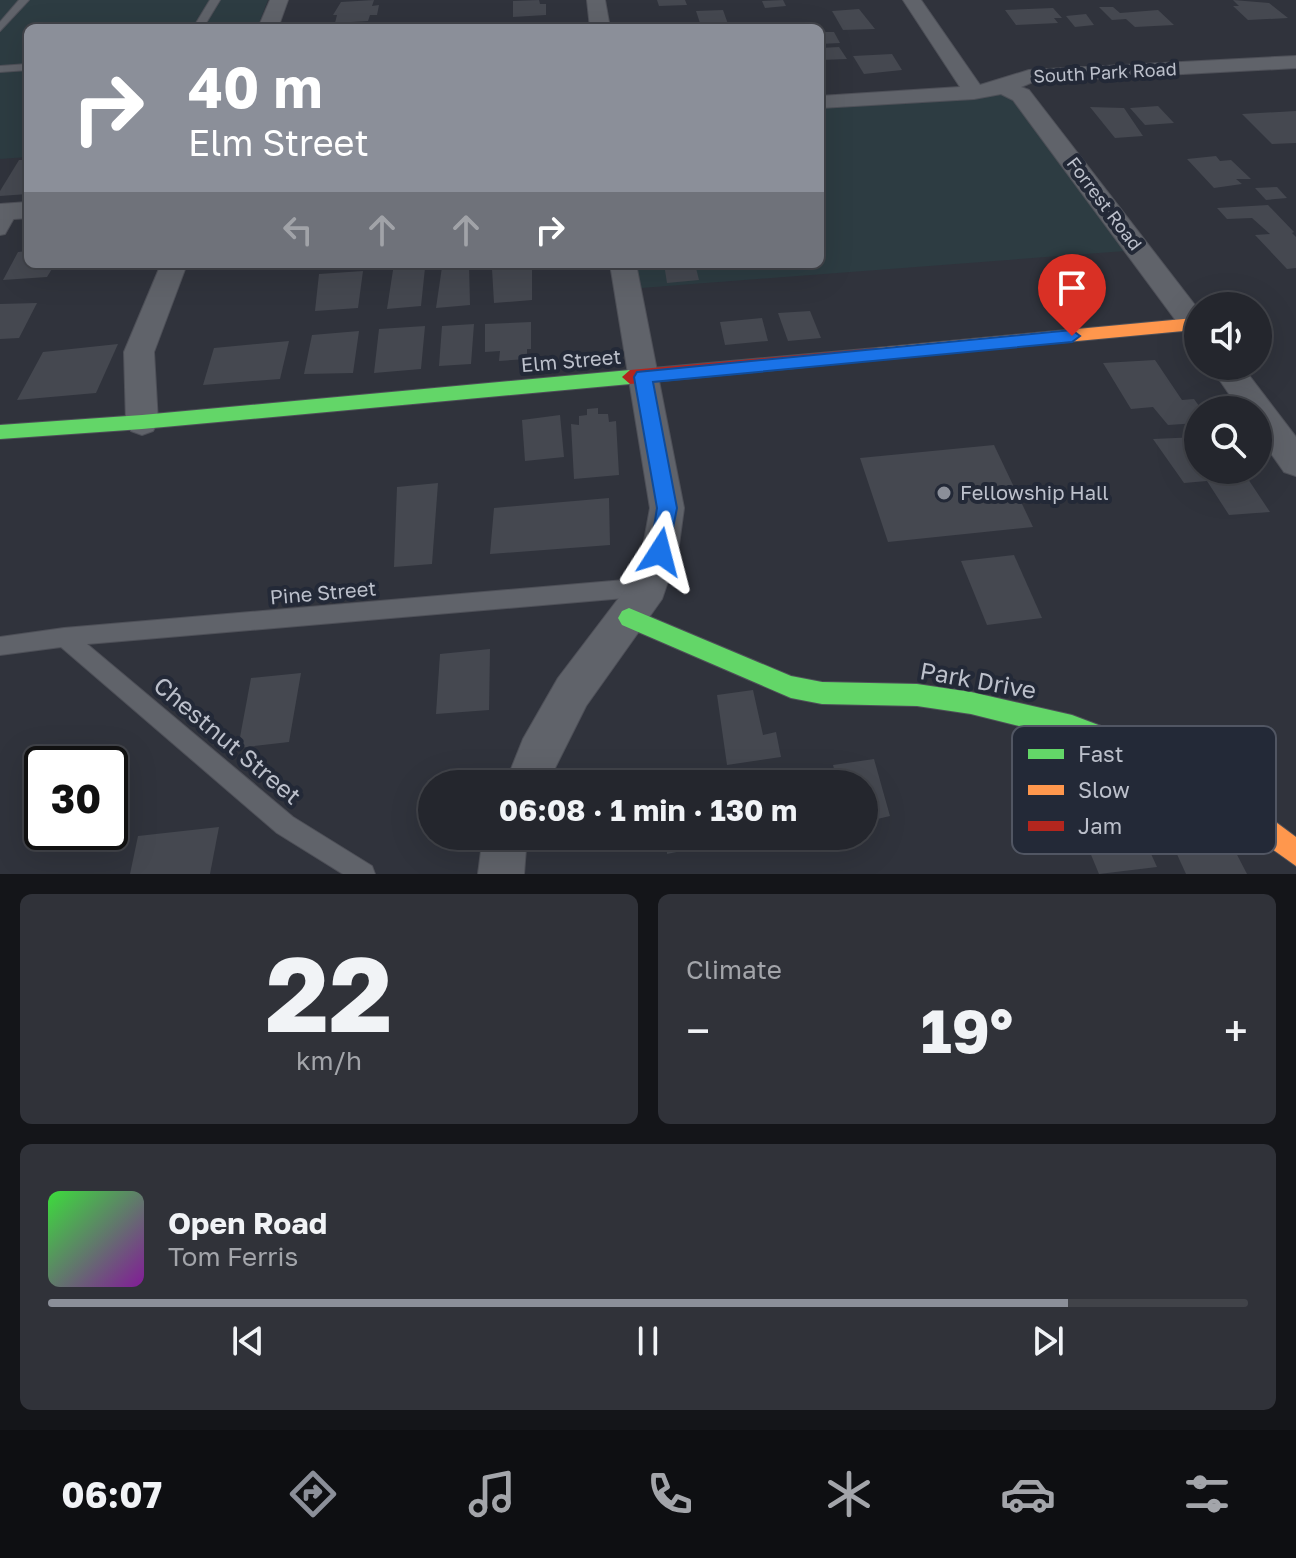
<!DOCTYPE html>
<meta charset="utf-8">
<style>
:root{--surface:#24262d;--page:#303239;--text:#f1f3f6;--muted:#a3a5aa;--line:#414349;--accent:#8b8f99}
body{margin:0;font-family:"Golos Text",sans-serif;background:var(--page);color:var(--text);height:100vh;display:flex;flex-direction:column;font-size:30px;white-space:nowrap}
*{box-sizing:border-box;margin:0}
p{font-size:26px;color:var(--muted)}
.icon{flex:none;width:44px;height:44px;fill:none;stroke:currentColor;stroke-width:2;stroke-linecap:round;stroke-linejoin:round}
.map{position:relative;height:874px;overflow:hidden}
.details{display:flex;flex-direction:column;gap:20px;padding:20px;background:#141519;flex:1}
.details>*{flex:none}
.hud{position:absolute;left:24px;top:24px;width:800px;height:244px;border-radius:12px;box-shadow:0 8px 32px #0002,0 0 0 2px var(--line);background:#8b8f99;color:#fff;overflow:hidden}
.fabs{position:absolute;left:1184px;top:292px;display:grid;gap:16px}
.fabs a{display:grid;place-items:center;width:88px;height:88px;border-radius:50%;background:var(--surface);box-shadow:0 8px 32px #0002,0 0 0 2px var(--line);font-size:40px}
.speed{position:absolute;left:24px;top:746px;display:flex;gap:16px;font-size:40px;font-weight:700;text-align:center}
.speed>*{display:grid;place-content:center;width:104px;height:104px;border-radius:50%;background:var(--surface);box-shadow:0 8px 32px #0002,0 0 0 2px var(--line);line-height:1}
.speed .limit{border:4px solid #111;border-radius:12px;background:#fff;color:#111}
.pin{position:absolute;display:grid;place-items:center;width:68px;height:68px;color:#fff;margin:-82px -34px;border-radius:50% 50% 50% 0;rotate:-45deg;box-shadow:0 0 8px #0007}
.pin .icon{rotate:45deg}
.me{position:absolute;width:88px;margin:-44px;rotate:9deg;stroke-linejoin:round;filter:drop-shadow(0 0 6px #0008)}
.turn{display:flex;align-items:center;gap:28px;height:168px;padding:0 32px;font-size:36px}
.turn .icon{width:104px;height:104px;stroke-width:2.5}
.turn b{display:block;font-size:56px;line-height:68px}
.lanes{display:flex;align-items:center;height:76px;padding:0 32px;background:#0003;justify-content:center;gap:40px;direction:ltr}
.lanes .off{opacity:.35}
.big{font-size:60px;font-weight:700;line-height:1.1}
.details .widget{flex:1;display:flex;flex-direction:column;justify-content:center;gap:12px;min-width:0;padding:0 28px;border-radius:12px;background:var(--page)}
.details .dial{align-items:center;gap:0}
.dial b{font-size:104px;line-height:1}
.song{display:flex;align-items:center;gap:24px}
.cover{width:96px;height:96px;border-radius:12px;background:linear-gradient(135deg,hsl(120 70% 55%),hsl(290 70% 35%))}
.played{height:8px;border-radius:4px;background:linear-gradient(90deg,var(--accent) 85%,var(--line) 85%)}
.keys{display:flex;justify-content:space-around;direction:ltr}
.heat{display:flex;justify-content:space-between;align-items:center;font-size:44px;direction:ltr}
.details .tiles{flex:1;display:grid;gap:20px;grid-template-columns:1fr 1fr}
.widget:last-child{grid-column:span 2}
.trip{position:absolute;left:418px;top:770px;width:460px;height:80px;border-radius:40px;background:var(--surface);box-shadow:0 8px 32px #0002,0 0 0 2px var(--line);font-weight:700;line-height:80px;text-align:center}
.menu{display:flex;height:128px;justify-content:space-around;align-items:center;background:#0e0f12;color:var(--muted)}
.menu .icon{width:56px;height:56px}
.menu .on{color:var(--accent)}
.menu b{font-size:36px;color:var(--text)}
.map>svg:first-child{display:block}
.green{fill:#2d3c42}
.building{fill:#454850}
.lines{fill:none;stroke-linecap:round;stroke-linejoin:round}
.lane-casing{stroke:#4e5058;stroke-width:2}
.street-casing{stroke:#4e5058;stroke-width:2}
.fast-casing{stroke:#4e5058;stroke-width:2}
.slow-casing{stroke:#4e5058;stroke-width:2}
.jam-casing{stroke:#4e5058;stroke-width:2}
.lane{fill:#60636a;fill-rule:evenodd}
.street{fill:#60636a;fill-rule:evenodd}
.fast{fill:#63d668;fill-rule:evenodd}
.slow{fill:#ff974d;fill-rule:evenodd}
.jam{fill:#b3261e;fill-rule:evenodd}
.route{fill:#1a73e8;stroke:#114b97;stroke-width:2}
.poi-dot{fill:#8b8f99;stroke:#232937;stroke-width:3}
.labels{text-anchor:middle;stroke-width:8;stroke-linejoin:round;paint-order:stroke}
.far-street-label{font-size:18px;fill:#bcc0cb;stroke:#232937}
.street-label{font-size:20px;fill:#bcc0cb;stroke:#232937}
.poi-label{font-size:20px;fill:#bcc0cb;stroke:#232937;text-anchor:start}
.near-street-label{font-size:24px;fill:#bcc0cb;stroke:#232937}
.key{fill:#232937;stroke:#515663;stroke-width:2}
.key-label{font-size:22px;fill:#bcc0cb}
</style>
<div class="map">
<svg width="1296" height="874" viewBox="0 0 1296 874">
<rect width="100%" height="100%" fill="#30333c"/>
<g class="green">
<path d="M 0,0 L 268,0 L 257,28 L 28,28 L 28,157 L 0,159 Z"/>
<path d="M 1003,87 L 1138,250 L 628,289 L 626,264 L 820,264 L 820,102 Z"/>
</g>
<g class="building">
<path d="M 374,0 L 372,6 L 379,5 L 377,15 L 370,15 L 368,21 L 335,23 L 337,15 L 333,15 L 341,2 Z"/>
<path d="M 539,0 L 540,4 L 546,4 L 546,15 L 513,17 L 513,1 Z"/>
<path d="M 657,0 L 685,0 L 687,5 L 659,6 Z"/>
<path d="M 783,0 L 786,6 L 765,8 L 762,1 Z"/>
<path d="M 1233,0 L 1269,3 L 1288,18 L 1248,20 L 1233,6 L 1239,6 Z"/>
<path d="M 1099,7 L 1113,7 L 1120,13 L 1158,10 L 1174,25 L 1135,27 L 1126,19 L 1112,20 Z"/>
<path d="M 1053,8 L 1062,18 L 1054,18 L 1058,23 L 1016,25 L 1005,10 Z"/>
<path d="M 859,9 L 875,29 L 843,30 L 832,11 Z"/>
<path d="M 723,10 L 728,24 L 701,25 L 702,28 L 663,28 L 662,23 L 700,23 L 696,11 Z"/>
<path d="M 1086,14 L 1094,25 L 1075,27 L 1066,16 Z"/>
<path d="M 820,32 L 834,32 L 840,43 L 820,44 Z"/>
<path d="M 839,47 L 847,59 L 820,60 L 820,48 Z"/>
<path d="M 892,54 L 902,70 L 864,74 L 853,56 Z"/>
<path d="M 1158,106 L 1174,123 L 1145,125 L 1130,108 Z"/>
<path d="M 1090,107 L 1124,108 L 1143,136 L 1115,138 Z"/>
<path d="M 1296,111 L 1296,143 L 1272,144 L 1242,114 Z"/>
<path d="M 1216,156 L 1220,161 L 1231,160 L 1251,179 L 1236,179 L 1242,184 L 1214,188 L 1187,159 Z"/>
<path d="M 19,160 L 28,160 L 28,194 L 0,196 L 0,191 Z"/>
<path d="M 1277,187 L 1287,198 L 1266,200 L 1255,188 Z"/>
<path d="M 1268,205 L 1294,232 L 1292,233 L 1296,237 L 1296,268 L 1287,269 L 1255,235 L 1270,234 L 1252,218 L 1227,219 L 1217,208 Z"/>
<path d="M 28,251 L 28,264 L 55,264 L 47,277 L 3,280 L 18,252 Z"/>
<path d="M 502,264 L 532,264 L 532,300 L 494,303 L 492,269 L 502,269 Z"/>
<path d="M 664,264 L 695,264 L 699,280 L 667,283 Z"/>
<path d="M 469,265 L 470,305 L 436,308 L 442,267 Z"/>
<path d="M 425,268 L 421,306 L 387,309 L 393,270 Z"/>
<path d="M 363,271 L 358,308 L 315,311 L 319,274 Z"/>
<path d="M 37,303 L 19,338 L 0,339 L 0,304 Z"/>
<path d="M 810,311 L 821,338 L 788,341 L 778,313 Z"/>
<path d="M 762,318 L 768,341 L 725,345 L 720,322 Z"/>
<path d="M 531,322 L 531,349 L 527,349 L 527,359 L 499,361 L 500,351 L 485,352 L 485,324 Z"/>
<path d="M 474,324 L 471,364 L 439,366 L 442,326 Z"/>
<path d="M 425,326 L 421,369 L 374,373 L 379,329 Z"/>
<path d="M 359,331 L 353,373 L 304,374 L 312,335 Z"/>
<path d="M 289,341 L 280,379 L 203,385 L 214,348 Z"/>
<path d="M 118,344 L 96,393 L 17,400 L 43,352 Z"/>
<path d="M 1155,360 L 1182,400 L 1194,399 L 1202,410 L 1198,410 L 1198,423 L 1168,425 L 1153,407 L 1131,409 L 1103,363 Z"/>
<path d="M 598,408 L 598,414 L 608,414 L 609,422 L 616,421 L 619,475 L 574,479 L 571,424 L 579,425 L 579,416 L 587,415 L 587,409 Z"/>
<path d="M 560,415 L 564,457 L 525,461 L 522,420 Z"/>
<path d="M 1198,437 L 1198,470 L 1242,470 L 1270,512 L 1229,515 L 1207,481 L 1184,483 L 1153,439 Z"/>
<path d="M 994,445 L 1033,527 L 888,542 L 860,458 Z"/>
<path d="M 438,483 L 432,564 L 394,567 L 397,487 Z"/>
<path d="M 609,498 L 610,545 L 490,554 L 494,508 Z"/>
<path d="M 1014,555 L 1042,618 L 987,625 L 961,561 Z"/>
<path d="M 490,649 L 489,710 L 436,714 L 440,654 Z"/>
<path d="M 301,673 L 289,742 L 238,748 L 251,678 Z"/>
<path d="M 753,690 L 763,735 L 776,732 L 781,757 L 727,765 L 717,695 Z"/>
<path d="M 874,759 L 890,816 L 865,822 L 864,784 L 838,784 L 833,765 Z"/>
<path d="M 1121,788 L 1157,867 L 1099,874 L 1067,797 Z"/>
<path d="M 1219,820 L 1247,874 L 1186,874 L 1165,828 Z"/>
<path d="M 219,827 L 210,874 L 130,874 L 138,836 Z"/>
<path d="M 666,836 L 694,836 L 696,848 L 667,854 Z"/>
</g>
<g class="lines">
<g class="lane-casing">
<g id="lane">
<path d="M 19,0 L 29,0 L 0,31 L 0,22 Z"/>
<path d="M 210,0 L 220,0 L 203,28 L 193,28 Z"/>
<path d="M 28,64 L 28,70 L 0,72 L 0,66 Z"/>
<path d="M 12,207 L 18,211 L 5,234 L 0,235 L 0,220 L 8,208 Z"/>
<path d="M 648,578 L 654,581 L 657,587 L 654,593 L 648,596 L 87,644 L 293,817 L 372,866 L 375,874 L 343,874 L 277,833 L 61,647 L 0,655 L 0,637 L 64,628 Z"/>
</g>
</g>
<g class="street-casing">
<g id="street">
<path d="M 270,0 L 288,0 L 278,28 L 258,28 Z"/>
<path d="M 587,0 L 605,0 L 610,28 L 590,28 Z"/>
<path d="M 903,0 L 921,0 L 980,85 L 1029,70 L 1296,56 L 1296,68 L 1033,82 L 1021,87 L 1029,90 L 1198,309 L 1198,341 L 1188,337 L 1013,100 L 1001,94 L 974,99 L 820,108 L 820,96 L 960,87 Z"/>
<path d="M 28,202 L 28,218 L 0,220 L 0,204 Z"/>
<path d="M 161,264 L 187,264 L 154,352 L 158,422 L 153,431 L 142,435 L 131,431 L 126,422 L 124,352 Z"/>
<path d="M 610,264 L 636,264 L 684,508 L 678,552 L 662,599 L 586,706 L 547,784 L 505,784 L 523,739 L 558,678 L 634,578 L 642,552 L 650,508 Z"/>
<path d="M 1210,366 L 1242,366 L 1296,437 L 1296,476 L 1284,472 L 1258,435 L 1258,410 L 1240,410 Z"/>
<path d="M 483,836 L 527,836 L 524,874 L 478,874 Z"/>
</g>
</g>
<g class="fast-casing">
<g id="fast">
<path d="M 630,370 L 638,377 L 630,384 L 142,429 L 0,439 L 0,425 L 142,415 Z"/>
<path d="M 629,608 L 791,676 L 822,682 L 917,684 L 971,692 L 1072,715 L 1146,743 L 1150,751 L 1146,759 L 1138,763 L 1072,739 L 971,714 L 917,706 L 822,704 L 791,698 L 622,625 L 618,618 L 622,611 Z"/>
</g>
</g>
<g class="slow-casing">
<g id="slow">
<path d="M 1194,318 L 1198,319 L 1198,329 L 1194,330 L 876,360 L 868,354 L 876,348 Z"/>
<path d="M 1138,739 L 1219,780 L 1296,837 L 1296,866 L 1201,798 L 1130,759 L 1126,751 L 1130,743 Z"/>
</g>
</g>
<g class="jam-casing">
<path id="jam" d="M 876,348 L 884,354 L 876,360 L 630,384 L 622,377 L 630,370 Z"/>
</g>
<use href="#lane" class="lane"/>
<use href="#street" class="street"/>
<use href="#fast" class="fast"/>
<use href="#slow" class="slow"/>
<use href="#jam" class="jam"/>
</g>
<path class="route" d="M 1072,330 L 1080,336 L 1072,342 L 653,382 L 677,508 L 667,558 L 660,561 L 653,558 L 650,552 L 657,508 L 634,377 L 637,372 Z"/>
<circle class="poi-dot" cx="944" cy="493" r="8"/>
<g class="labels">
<g class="far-street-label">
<text transform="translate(1105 73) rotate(-3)" y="6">South Park Road</text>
<text transform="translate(1104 204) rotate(53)" y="6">Forrest Road</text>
</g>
<g class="street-label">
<text transform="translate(571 361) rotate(-5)" y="7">Elm Street</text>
<text transform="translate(323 593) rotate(-5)" y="7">Pine Street</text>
</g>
<g class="poi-label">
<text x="960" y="500">Fellowship Hall</text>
</g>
<g class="near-street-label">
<text transform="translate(978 681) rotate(10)" y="8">Park Drive</text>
<text transform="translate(227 741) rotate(40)" y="8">Chestnut Street</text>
</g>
</g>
<rect x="1012" y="726" width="264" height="128" rx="12" class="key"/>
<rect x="1028" y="749" width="36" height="10" fill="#63d668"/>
<rect x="1028" y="785" width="36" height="10" fill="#ff974d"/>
<rect x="1028" y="821" width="36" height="10" fill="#b3261e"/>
<g class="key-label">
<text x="1078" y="762">Fast</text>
<text x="1078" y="798">Slow</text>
<text x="1078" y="834">Jam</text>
</g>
</svg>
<div class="fabs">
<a><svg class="icon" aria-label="sound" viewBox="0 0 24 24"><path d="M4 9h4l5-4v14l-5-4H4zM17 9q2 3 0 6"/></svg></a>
<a><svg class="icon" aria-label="search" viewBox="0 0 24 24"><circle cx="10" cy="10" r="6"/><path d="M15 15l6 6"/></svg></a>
</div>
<div class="speed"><div class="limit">30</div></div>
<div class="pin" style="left:1072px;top:336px;background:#d93025"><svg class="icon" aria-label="arrive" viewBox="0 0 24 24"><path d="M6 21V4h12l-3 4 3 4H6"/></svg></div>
<svg class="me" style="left:660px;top:552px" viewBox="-20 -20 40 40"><path d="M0-17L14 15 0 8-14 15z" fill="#1a73e8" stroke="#fff" stroke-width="4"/></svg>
<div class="trip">06:08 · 1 min · 130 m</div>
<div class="hud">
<div class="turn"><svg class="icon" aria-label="right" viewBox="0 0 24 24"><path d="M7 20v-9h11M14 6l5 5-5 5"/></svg><div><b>40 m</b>Elm Street</div></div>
<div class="lanes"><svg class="icon off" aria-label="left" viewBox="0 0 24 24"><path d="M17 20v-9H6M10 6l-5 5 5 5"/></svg><svg class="icon off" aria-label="ahead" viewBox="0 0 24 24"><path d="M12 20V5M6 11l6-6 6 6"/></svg><svg class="icon off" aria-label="ahead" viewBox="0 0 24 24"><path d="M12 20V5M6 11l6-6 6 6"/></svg><svg class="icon" aria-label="right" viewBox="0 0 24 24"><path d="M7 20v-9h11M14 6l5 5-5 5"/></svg></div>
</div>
</div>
<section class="details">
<div class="tiles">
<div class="widget dial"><b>22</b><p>km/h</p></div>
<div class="widget"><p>Climate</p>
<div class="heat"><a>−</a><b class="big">19°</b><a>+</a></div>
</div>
<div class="widget">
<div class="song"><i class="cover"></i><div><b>Open Road</b><p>Tom Ferris</p></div></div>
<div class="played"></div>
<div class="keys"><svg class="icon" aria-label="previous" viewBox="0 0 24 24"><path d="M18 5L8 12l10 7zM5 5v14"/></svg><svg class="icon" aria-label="pause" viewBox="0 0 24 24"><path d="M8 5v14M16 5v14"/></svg><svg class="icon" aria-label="next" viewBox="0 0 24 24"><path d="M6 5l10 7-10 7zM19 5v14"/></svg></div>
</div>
</div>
</section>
<nav class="menu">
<b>06:07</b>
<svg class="icon on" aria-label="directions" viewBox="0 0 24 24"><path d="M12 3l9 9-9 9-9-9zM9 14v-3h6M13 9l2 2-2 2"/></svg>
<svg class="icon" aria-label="music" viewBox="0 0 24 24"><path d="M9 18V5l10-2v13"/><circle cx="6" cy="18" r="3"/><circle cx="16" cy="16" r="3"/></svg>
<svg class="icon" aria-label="phone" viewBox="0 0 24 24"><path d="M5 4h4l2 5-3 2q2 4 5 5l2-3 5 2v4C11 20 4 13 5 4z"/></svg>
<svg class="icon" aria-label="climate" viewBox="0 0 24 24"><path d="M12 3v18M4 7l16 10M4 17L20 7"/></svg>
<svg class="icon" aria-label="car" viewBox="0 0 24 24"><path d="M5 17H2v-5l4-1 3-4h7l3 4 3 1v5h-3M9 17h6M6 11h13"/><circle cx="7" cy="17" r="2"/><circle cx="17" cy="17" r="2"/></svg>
<svg class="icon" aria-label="filters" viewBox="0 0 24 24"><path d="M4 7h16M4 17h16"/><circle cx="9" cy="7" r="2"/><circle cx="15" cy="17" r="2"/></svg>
</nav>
